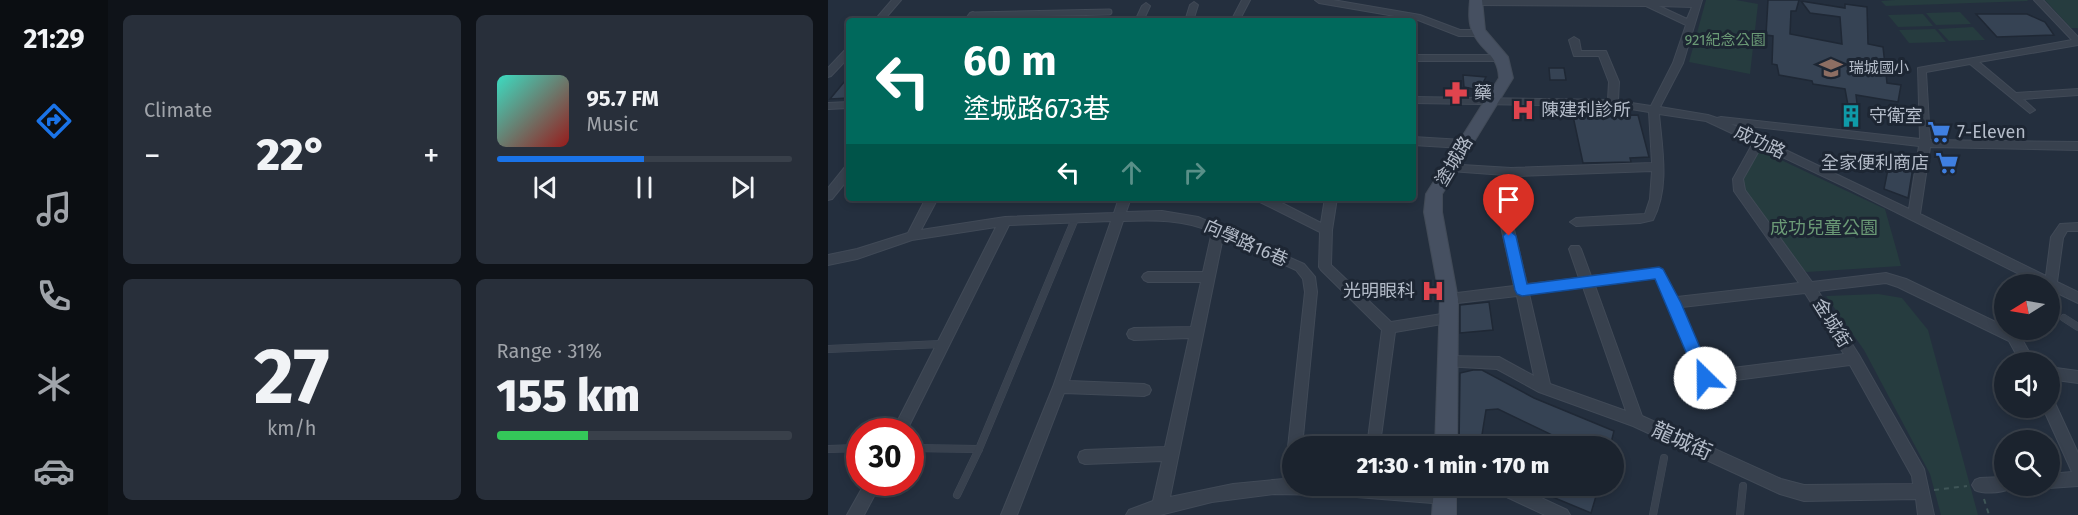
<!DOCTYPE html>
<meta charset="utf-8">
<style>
:root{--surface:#1b232e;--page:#282f3a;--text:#f1f3f6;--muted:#a0a4aa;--line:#39404a;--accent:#1a73e8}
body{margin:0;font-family:"Fira Sans","Noto Sans TC",sans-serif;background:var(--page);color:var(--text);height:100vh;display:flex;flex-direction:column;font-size:22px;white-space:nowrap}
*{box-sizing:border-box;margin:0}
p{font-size:20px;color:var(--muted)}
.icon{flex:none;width:33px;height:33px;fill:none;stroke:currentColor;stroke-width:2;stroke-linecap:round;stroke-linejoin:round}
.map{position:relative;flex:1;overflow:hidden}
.details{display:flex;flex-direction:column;gap:15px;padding:15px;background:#0f1319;width:720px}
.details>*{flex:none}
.hud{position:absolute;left:18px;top:18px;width:570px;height:183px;border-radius:6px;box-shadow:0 3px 9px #0003,0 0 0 2px var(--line);background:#00695c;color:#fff;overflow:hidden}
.needle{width:39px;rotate:259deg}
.fabs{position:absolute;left:1166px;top:274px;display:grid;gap:12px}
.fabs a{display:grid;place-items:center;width:66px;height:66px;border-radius:50%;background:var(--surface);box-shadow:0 3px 9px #0003,0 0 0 2px var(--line);font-size:30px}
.speed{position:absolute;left:18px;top:418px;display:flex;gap:12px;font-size:30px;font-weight:700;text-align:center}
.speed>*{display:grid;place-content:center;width:78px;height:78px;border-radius:50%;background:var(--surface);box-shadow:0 3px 9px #0003,0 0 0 2px var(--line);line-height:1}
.speed .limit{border:9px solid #d22;background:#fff;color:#111}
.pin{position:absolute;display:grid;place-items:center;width:51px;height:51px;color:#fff;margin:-62px -26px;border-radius:50% 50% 50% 0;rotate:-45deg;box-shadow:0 0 6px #0007}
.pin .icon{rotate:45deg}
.me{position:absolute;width:66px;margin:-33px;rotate:337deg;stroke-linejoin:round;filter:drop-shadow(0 0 4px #0008)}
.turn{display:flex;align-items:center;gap:21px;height:126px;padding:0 18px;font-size:27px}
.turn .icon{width:78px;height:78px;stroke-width:2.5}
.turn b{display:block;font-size:42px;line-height:51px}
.lanes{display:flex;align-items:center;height:57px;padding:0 18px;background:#0003;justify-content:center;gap:30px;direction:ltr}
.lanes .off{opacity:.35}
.big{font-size:45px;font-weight:800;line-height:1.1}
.details .widget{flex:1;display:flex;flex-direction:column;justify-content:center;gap:9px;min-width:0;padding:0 21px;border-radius:9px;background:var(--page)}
.details .dial{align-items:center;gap:0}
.dial b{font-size:78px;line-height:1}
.song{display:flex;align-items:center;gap:18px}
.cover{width:72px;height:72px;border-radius:9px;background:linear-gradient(135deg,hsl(170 70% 55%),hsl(0 70% 35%))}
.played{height:6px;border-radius:3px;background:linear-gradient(90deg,var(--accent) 50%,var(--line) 50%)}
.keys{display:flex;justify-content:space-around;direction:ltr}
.heat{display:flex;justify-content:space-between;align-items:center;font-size:33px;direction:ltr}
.charge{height:9px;border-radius:4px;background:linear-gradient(90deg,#34c759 31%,var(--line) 0)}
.details .tiles{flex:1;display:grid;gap:15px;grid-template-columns:repeat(2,1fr)}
.trip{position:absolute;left:454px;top:436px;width:342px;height:60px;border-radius:30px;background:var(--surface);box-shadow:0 3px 9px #0003,0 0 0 2px var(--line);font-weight:800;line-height:60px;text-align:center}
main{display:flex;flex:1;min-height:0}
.dock{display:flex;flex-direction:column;width:108px;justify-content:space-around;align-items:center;background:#0b0e12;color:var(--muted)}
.dock .icon{width:42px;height:42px}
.dock .current{color:var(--accent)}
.dock b{font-size:27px;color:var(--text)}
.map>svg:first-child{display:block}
.green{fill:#263c3f}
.building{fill:#364354;stroke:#1f2835;stroke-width:1.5}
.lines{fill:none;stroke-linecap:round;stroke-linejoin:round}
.lane-far1-casing{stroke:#414a57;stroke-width:7}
.lane-casing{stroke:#414a57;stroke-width:8}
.street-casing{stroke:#414a57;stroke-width:2}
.secondary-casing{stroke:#414a57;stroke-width:2}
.path{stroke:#3f5557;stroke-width:2;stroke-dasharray:5 5;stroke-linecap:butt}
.lane-far1{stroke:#38414e;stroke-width:5}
.lane{stroke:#38414e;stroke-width:7}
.street{fill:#38414e;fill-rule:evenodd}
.secondary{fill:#465061;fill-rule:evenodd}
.route{fill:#1a73e8;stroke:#114b97;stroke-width:1.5}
.labels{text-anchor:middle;stroke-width:6;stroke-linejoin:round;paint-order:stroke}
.far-park-label{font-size:15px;fill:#6b9a76;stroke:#1d2633}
.far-poi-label{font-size:15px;fill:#b4bcc9;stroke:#1d2633;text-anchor:start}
.poi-label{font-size:18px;fill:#b4bcc9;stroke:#1d2633;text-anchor:start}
.street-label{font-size:18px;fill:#b4bcc9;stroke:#1d2633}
.park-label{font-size:18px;fill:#6b9a76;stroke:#1d2633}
.near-street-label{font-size:21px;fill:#b4bcc9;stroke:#1d2633}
</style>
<main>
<nav class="dock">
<b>21:29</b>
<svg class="icon current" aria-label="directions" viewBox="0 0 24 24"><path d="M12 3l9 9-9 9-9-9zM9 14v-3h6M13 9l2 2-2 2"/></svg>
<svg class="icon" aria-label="music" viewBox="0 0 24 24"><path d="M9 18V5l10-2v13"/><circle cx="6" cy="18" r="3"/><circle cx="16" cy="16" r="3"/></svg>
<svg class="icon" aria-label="phone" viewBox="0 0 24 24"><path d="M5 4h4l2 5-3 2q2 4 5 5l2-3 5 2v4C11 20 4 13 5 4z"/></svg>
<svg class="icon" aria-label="climate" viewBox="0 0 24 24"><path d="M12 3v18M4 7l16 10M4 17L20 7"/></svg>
<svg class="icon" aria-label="car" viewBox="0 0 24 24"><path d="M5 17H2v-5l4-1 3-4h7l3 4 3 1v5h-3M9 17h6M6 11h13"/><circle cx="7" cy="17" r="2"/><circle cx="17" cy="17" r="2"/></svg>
</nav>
<section class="details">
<div class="tiles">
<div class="widget"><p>Climate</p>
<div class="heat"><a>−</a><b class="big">22°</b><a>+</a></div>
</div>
<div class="widget">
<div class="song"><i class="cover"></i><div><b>95.7 FM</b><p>Music</p></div></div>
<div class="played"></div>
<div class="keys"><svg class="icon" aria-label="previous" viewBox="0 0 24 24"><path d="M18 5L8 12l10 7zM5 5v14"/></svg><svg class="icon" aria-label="pause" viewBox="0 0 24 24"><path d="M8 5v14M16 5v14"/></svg><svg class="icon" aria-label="next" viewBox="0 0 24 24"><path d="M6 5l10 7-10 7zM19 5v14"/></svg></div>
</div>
<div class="widget dial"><b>27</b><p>km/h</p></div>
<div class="widget"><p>Range · 31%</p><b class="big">155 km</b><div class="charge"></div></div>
</div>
</section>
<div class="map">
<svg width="1250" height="515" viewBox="0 0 1250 515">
<rect width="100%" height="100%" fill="#242f3e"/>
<g class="green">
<path d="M 878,0 L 908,0 L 930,4 L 922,74 L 861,62 Z"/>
<path d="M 1067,0 L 1199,0 L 1200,1 L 1058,6 L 1053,1 Z"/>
<path d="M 1217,0 L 1250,0 L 1250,28 L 1243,28 Z"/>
<path d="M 1132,12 L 1143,24 L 1108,25 L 1098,13 Z"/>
<path d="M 1095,14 L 1105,26 L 1070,27 L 1060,15 Z"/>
<path d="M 1145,27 L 1157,40 L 1121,41 L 1110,29 Z"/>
<path d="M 1107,29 L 1118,42 L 1081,43 L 1071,30 Z"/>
<path d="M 932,150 L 1057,209 L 1073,266 L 979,272 L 965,265 L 911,183 Z"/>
<path d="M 1050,294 L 1074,298 L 1100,330 L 1150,515 L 1113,515 L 1102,474 L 1036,350 L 998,296 Z"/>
</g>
<g class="building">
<path d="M 940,0 L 971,0 L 968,11 L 963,11 L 962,34 L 1014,44 L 1012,17 L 982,13 L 973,1 L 1017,8 L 1017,4 L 1039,7 L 1040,44 L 1055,47 L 1059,83 L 1073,85 L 1070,102 L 1028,95 L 1031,121 L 1023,122 L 1017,89 L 985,84 L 984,81 L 951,75 L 949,65 L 944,64 L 945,36 L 938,35 Z"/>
<path d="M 1148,14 L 1199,14 L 1217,22 L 1226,35 L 1169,37 Z"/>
<path d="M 721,68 L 736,68 L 738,80 L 722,80 Z"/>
<path d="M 635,75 L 658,77 L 651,90 L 636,87 Z"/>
<path d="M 21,76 L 21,98 L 2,99 Z"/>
<path d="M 810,115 L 821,157 L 802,158 L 803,162 L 755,163 L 745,116 Z"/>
<path d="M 1063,154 L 1078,157 L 1086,161 L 1080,198 L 1056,189 Z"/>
<path d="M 661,302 L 665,330 L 632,333 L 632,305 Z"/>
<path d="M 645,370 L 654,370 L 706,398 L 786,431 L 782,447 L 749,447 L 670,409 L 658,410 L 652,447 L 631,447 L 632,373 Z"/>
<path d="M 698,486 L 771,486 L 763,513 Z"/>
</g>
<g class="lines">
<g class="lane-far1-casing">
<path id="lane-far1" d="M 145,15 L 281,12"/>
</g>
<g class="lane-casing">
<g id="lane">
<path d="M 1236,318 L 1250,327"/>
<path d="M 0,349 L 113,344"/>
<path d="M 82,448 L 151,449"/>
<path d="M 0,449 L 32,448"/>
<path d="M 129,495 L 151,449 L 247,219"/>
<path d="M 825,515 L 836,458"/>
<path d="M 912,515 L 915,486"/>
</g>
</g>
<g class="street-casing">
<g id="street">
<path d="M 64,0 L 73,0 L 55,21 L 46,21 Z"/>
<path d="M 414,0 L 422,0 L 411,21 L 403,21 Z"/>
<path d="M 487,0 L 505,0 L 592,15 L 632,30 L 652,30 L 656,33 L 652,36 L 631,36 L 590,20 L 491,3 Z"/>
<path d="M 646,0 L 874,0 L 855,63 L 832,107 L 880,115 L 889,118 L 893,117 L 1092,139 L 1090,68 L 1244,40 L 1206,0 L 1215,0 L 1250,37 L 1250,45 L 1151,62 L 1188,93 L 1250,89 L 1250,95 L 1195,99 L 1207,110 L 1202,113 L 1142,64 L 1098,72 L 1102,140 L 1250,142 L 1250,150 L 1102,147 L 1092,214 L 1218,276 L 1223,237 L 1232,224 L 1250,223 L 1250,231 L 1239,231 L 1235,238 L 1229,282 L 1250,292 L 1250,303 L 1221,289 L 1221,285 L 1213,285 L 1020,188 L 933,147 L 915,179 L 917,190 L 984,282 L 1058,273 L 1078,279 L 1176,326 L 1176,330 L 1202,330 L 1194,339 L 1207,363 L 1193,363 L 1181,341 L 1070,287 L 1058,283 L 990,291 L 1031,355 L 1096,469 L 1106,515 L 1090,515 L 1088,499 L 976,501 L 952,494 L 805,426 L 711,392 L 669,369 L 616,366 L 614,362 L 616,358 L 621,356 L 671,357 L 706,376 L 689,296 L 621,304 L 617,303 L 615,299 L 617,295 L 621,294 L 686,286 L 671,217 L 677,175 L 622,171 L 617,167 L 618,164 L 683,168 L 824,163 L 821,112 L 785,106 L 585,103 L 585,97 L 780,100 L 781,82 L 771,56 L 746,56 L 741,40 L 746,37 L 751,40 L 753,51 L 778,51 L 791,82 L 790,101 L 823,106 L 845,63 L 858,25 L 818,6 L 648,5 L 644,2 ZM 831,6 L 864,7 L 859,19 ZM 831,114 L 878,121 L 925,143 L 905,179 L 906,191 L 971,283 L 849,297 L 835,270 L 831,268 L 763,276 L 753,249 L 751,246 L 743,246 L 741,249 L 751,278 L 699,284 L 683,217 L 688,176 L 824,171 L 822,199 L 817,214 L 748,218 L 742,222 L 748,226 L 812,223 L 825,220 C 842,187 834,149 831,114 ZM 903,124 L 1091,146 L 1081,209 ZM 828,278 L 872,382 L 877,384 L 1022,365 L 1084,476 L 1085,484 L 976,485 L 953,479 L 814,416 L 767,286 ZM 755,287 L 798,411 L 722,384 L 701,294 ZM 977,293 L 1016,354 L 881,371 L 854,307 Z"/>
<path d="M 366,2 L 370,5 L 365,21 L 357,21 L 362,5 Z"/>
<path d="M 318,3 L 322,6 L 315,21 L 307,21 L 314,6 Z"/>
<path d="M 145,12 L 149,15 L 145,21 L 136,21 L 142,13 Z"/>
<path d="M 21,48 L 21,57 L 3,76 L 0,77 L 0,68 L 18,49 Z"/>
<path d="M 585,55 L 674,55 L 679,58 L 674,61 L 585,61 Z"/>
<path d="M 21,102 L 21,108 L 0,109 L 0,103 Z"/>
<path d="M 585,137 L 635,140 L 640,144 L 635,148 L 585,145 Z"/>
<path d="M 21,166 L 21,178 L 4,199 L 0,200 L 0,188 L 17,167 Z"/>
<path d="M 98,198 L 110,198 L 93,230 L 177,217 L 286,213 L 291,198 L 303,198 L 298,212 L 334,211 L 370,217 L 476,264 L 487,277 L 489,292 L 474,447 L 465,447 L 465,453 L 462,452 L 460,447 L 477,292 L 475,279 L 468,270 L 395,237 L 342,497 L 405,484 L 456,479 L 460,465 L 465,463 L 465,486 L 583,486 L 617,488 L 622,491 L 625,496 L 622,501 L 617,504 L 503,495 L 446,494 L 384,502 L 332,515 L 298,515 L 301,510 L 325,501 L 334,461 L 257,464 L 252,462 L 250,457 L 252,452 L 257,450 L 337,447 L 361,338 L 306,340 L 301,338 L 299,334 L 301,330 L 306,328 L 363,327 L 373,282 L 320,282 L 316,280 L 314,277 L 316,274 L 320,272 L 375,272 L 384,232 C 355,219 326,220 295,221 L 241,381 L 316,384 L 321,386 L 323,390 L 321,394 L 316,396 L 236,393 L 189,515 L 173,515 L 225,387 L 283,221 L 181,225 L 78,432 L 64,432 L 168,227 L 84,240 L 29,259 L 0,265 L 0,255 L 29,249 L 80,233 Z"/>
<path d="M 428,198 L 444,198 L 493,223 L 497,198 L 509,198 L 504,230 L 503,265 L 563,322 L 620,313 L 625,314 L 626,318 L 625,322 L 620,323 L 567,332 L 552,444 L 547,446 L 542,444 L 540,439 L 554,330 L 493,270 L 491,267 L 492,232 L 430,201 Z"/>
<path d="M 1221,367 L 1250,371 L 1250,383 L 1221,379 Z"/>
<path d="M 1221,400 L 1226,401 L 1250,453 L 1250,486 L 1221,488 L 1216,486 L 1221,486 L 1221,474 L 1244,472 L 1215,408 L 1221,408 Z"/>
<path d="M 1176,477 L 1176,486 L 1183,486 L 1181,489 C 1172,493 1156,494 1147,490 L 1144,485 L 1147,480 L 1152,478 Z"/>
<path d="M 37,483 L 53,483 L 36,515 L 19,515 Z"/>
<path d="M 663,486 L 688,486 L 739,510 L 742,515 L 717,515 L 666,491 Z"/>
</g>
</g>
<g class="secondary-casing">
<g id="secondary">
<path d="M 642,0 L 654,0 L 657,30 L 680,57 L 685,78 L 614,194 L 614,212 L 630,299 L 629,447 L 607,447 L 612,299 L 596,212 L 598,194 L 671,78 C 670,54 654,52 645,33 C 640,23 641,11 642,0 Z"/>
<path d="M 606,486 L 628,486 L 628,515 L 604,515 Z"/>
</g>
</g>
<g class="path">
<path d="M 1106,490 L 1139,486"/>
<path d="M 1156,499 L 1161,515"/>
</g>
<use href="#lane-far1" class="lane-far1"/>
<use href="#lane" class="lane"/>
<use href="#street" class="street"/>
<use href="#secondary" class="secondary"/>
</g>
<path class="route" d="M 681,230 L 688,236 L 699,284 L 831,267 L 835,269 L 853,303 L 885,378 L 882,383 L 877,385 L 871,383 L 827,279 L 694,296 L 689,294 L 687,290 L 675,236 Z"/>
<defs>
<g id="school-bare" transform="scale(1.8)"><path d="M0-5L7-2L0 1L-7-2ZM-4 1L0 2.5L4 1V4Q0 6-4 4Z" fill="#8d6e63" stroke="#1d2633" stroke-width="2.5" paint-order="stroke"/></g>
<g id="pharmacy-bare" transform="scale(1.8)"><path d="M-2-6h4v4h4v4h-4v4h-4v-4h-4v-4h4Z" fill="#e0444e" stroke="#1d2633" stroke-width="2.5" paint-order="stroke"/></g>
<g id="hospital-bare" transform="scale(1.8)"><path d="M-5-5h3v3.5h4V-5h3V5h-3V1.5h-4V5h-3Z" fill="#e0444e" stroke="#1d2633" stroke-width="2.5" paint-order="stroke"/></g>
<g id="building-bare" transform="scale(1.8)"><path d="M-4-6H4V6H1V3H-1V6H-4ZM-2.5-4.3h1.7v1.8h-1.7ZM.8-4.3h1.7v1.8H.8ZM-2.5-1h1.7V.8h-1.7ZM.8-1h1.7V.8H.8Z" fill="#0f9aa8" stroke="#1d2633" stroke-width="2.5" paint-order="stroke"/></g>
<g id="supermarket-bare" transform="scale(1.8)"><path d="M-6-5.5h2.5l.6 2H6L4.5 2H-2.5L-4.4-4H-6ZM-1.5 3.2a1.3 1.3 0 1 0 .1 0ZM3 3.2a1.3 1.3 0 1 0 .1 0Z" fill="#3f7fe0" stroke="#1d2633" stroke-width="2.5" paint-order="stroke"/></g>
</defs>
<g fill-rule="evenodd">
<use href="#school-bare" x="1003" y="68"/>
<use href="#pharmacy-bare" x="628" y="93"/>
<use href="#hospital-bare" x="695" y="110"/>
<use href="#building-bare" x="1023" y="116"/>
<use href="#supermarket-bare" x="1111" y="132"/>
<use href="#supermarket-bare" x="1119" y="163"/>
<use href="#hospital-bare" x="605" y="291"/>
</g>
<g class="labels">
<g class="far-park-label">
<text x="897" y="45">921紀念公園</text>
</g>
<g class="far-poi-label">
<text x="1021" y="73">瑞城國小</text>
</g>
<g class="poi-label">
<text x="646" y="99">藥</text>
<text x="713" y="116">陳建利診所</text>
<text x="1041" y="122">守衛室</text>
<text x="1129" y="138">7-Eleven</text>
<text x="1101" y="169" text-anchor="end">全家便利商店</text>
<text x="587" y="297" text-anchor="end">光明眼科</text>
</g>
<g class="street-label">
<text transform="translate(932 142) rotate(25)" y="6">成功路</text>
<text transform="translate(626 161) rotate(-59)" y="6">塗城路</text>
<text transform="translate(418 243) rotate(24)" y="6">向學路16巷</text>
<text transform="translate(1004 323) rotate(58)" y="6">金城街</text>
</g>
<g class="park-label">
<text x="996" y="234">成功兒童公園</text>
</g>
<g class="near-street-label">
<text transform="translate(854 441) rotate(24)" y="7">龍城街</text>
</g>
</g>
</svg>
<div class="fabs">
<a><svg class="needle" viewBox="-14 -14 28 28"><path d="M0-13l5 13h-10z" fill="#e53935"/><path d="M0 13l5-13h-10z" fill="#a0a4aa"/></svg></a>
<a><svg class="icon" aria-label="sound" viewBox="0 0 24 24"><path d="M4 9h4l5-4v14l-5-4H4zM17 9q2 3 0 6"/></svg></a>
<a><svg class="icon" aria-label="search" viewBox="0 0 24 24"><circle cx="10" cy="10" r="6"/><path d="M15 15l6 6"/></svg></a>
</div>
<div class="speed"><div class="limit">30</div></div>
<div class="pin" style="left:681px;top:236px;background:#d93025"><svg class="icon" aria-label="arrive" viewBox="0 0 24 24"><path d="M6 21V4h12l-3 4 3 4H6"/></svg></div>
<svg class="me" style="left:877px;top:378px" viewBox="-20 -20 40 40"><circle r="19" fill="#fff"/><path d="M0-13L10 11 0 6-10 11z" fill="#1a73e8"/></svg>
<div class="trip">21:30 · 1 min · 170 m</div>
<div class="hud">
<div class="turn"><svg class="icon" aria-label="left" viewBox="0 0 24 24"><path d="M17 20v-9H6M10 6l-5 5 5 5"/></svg><div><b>60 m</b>塗城路673巷</div></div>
<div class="lanes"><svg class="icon" aria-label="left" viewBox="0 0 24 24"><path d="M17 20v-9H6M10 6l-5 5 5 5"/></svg><svg class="icon off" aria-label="ahead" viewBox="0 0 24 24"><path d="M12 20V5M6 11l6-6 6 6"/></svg><svg class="icon off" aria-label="right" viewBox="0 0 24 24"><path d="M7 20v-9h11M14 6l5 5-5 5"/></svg></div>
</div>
</div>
</main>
